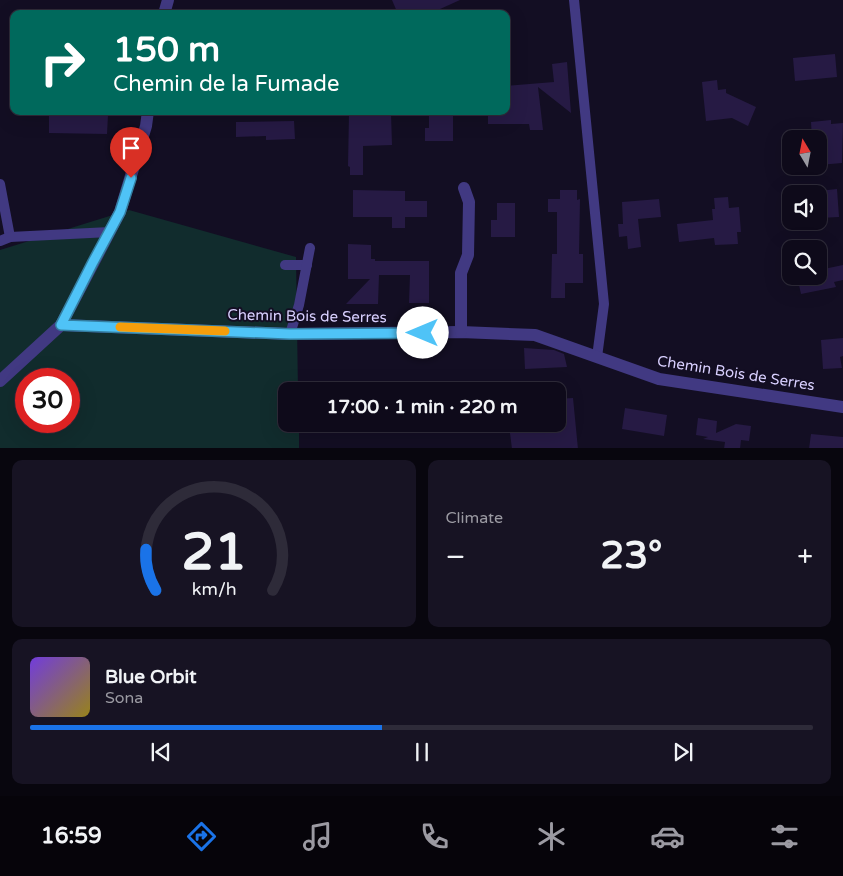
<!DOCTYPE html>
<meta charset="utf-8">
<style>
:root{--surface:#0e0a1a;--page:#171323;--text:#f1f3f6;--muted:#9b9aa2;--line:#2e2b39;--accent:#1a73e8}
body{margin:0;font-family:"Varela Round",sans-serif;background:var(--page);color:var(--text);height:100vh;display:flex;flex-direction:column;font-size:19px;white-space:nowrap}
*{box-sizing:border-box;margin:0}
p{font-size:16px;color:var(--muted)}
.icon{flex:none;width:28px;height:28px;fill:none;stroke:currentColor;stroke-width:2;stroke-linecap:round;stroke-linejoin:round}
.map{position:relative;height:448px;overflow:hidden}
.panel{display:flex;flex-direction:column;gap:12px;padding:12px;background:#08060e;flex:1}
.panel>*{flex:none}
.hud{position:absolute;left:10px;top:10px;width:500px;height:105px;border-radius:10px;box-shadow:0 5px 20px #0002,0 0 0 1px var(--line);background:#00695c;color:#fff;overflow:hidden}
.needle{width:32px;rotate:350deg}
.controls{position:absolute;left:782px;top:130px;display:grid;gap:10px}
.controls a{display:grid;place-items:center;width:45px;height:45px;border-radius:10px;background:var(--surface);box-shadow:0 5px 20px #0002,0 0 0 1px var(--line);font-size:25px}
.speed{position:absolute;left:15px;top:368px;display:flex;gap:10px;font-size:25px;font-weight:700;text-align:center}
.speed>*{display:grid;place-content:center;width:65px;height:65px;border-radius:50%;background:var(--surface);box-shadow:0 5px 20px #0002,0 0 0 1px var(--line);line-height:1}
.speed .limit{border:8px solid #d22;background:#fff;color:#111}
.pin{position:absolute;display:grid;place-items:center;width:42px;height:42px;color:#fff;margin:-51px -21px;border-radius:50% 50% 50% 0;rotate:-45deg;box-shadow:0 0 5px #0007}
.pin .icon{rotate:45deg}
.me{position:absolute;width:55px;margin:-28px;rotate:270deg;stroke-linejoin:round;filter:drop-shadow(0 0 4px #0008)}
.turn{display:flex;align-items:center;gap:18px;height:105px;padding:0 20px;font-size:22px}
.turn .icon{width:65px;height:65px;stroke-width:2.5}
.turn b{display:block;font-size:35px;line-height:42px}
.big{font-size:38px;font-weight:800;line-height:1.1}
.panel .tile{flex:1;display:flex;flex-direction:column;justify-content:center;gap:8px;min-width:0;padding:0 18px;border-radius:10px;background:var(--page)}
.panel .dial{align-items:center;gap:0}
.dial svg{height:130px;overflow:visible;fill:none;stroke:var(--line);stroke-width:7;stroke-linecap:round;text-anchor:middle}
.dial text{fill:var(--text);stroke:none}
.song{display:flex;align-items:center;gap:15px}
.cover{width:60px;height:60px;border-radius:8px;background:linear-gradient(135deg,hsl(260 70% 55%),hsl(50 70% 35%))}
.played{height:5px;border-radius:2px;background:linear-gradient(90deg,var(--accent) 45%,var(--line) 45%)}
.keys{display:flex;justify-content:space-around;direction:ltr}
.heat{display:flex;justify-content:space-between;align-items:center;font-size:28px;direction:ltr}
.panel .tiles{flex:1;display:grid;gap:12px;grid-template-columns:1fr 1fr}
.tile:last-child{grid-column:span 2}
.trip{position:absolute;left:278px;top:382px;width:288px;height:50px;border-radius:10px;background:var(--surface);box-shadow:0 5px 20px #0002,0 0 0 1px var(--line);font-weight:800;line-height:50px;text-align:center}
.dock{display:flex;height:80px;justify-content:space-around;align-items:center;background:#06040a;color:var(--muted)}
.dock .icon{width:35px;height:35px}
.dock .active{color:var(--accent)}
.dock b{font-size:22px;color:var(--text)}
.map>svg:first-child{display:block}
.green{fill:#112c2d;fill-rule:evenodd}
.building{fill:#261a44}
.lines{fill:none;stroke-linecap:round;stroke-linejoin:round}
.service{stroke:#413982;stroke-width:10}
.minor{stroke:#413982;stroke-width:12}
.route-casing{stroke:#337fa1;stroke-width:12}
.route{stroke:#4fc3f7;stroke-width:9}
.slow{stroke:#f59e0b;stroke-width:9}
.labels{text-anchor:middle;stroke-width:4;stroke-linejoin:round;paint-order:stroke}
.street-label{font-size:15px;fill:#d9d0ff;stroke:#130e23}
</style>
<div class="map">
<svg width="843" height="449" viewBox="0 0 843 449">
<rect width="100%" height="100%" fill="#130e23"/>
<path class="green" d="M 129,210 L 296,257 L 298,391 L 286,391 L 286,424 L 299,424 L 299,448 L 0,448 L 0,250 ZM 26,379 L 69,379 L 69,421 L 26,421 Z"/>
<g class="building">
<path d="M 392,0 L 460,0 L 429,14 L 398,14 Z"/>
<path d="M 835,54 L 837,77 L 795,81 L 793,58 Z"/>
<path d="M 567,62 L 571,113 L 538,87 L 543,130 L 530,130 L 529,124 L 488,124 L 488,111 L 506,111 L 506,86 L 554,82 L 552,64 Z"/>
<path d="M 717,80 L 718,90 L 726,89 L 726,93 L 756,107 L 748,126 L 732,118 L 706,121 L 702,82 Z"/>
<path d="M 54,111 L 72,111 L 72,115 L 108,115 L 107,134 L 49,133 L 49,115 L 54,115 Z"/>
<path d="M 429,111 L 449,111 L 449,115 L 453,115 L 453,141 L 425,141 L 425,128 L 429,128 Z"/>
<path d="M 349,113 L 391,113 L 392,145 L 363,146 L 363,175 L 350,175 L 350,167 L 348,166 Z"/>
<path d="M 831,120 L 831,124 L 843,123 L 842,163 L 819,165 L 819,139 L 812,139 L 811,122 Z"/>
<path d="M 294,121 L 295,139 L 266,140 L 266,136 L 236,137 L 236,122 Z"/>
<path d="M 837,189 L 839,217 L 819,218 L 819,191 Z"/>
<path d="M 353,190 L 405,191 L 405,201 L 427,201 L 427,217 L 405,217 L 405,228 L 392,228 L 392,217 L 353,217 Z"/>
<path d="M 560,190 L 577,190 L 577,200 L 580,199 L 579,254 L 583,254 L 583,283 L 565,283 L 565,298 L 551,298 L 552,254 L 557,254 L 557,212 L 548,212 L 548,199 L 560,199 Z"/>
<path d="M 728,197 L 729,208 L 739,207 L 741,232 L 737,232 L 738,244 L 715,245 L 714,238 L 679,242 L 677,224 L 713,220 L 712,209 L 715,209 L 714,198 Z"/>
<path d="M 659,199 L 661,217 L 638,219 L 641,247 L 628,249 L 627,236 L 619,237 L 618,224 L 623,224 L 622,202 Z"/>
<path d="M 497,203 L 515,203 L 515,237 L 491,237 L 491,220 L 497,220 Z"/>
<path d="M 348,244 L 371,245 L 371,259 L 375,259 L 375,261 L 429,261 L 429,303 L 409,303 L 410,275 L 379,275 L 378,304 L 346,304 L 370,279 L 348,279 Z"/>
<path d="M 843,265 L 843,280 L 834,282 L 836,287 L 801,294 L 797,276 L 819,276 L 819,270 Z"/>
<path d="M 843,338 L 843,356 L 840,357 L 842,368 L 823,369 L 821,340 Z"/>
<path d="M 524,348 L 554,350 L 564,354 L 567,367 L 525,369 Z"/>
<path d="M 573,398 L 578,449 L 512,449 L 510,433 L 556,429 L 556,399 Z"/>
<path d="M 625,408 L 667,415 L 664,436 L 622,429 Z"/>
<path d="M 698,418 L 717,421 L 716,433 L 736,424 L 751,426 L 749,441 L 741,440 L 740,449 L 724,449 L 725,442 L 703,439 L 708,437 L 696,435 Z"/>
<path d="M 811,434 L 843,437 L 843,449 L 809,449 Z"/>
</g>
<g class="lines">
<g class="service">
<path d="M 574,0 L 604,304 L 597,357"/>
<path d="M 0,184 L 10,237"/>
<path d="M 0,241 L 10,237 L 110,232"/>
<path d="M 285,265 L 307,265"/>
<path d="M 290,334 L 299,305 L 310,248"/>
</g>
<g class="minor">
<path d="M 164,14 L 168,0"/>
<path d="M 61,325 L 290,334 L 461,332 L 535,335 L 659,379 L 843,407"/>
<path d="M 461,332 L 461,273 L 468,255 L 469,202 L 464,188"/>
<path d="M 0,381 L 61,325 L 120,212 L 146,126 L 148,111"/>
</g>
</g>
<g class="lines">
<g class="route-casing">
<path id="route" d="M 131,178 L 120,212 L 93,262 L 61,325 L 290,334 L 423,333"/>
</g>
<use href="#route" class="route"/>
<path class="slow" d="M 120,327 L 225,331"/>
</g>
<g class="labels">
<g class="street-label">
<text transform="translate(307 316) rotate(1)" y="5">Chemin Bois de Serres</text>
<text transform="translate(736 373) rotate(9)" y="5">Chemin Bois de Serres</text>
</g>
</g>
</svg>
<div class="controls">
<a><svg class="needle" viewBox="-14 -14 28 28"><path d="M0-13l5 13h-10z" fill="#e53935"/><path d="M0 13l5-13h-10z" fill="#9b9aa2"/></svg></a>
<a><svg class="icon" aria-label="sound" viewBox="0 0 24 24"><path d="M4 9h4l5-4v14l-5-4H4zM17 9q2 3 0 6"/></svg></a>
<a><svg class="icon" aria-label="search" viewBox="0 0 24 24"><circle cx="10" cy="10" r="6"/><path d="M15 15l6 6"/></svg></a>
</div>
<div class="speed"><div class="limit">30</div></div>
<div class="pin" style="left:131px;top:178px;background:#d93025"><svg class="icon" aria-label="arrive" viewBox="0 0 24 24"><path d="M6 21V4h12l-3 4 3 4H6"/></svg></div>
<svg class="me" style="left:423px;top:333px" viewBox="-20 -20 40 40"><circle r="19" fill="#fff"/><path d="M0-13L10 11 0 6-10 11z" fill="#4fc3f7"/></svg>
<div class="trip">17:00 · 1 min · 220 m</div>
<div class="hud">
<div class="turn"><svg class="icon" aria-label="right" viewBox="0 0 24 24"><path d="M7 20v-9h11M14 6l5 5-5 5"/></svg><div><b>150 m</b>Chemin de la Fumade</div></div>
</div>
</div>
<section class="panel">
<div class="tiles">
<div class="tile dial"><svg viewBox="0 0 100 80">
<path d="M14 69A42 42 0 1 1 86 69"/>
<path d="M14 69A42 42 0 0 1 8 44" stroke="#1a73e8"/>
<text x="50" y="56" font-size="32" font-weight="700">21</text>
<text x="50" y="72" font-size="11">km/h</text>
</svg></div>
<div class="tile"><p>Climate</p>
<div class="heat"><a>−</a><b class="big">23°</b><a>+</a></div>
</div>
<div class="tile">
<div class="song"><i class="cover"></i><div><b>Blue Orbit</b><p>Sona</p></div></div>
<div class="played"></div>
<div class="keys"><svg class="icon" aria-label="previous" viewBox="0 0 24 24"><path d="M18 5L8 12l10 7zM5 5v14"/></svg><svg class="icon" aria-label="pause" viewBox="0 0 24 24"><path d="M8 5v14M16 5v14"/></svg><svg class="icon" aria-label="next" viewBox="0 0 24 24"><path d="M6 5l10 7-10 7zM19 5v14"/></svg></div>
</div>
</div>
</section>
<nav class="dock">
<b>16:59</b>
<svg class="icon active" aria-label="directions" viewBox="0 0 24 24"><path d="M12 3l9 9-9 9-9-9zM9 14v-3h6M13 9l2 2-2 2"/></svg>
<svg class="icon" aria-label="music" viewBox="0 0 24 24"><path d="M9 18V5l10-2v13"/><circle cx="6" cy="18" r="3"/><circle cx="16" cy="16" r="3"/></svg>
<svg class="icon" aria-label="phone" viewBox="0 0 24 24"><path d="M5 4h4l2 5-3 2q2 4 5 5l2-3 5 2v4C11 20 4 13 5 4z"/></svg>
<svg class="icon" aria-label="climate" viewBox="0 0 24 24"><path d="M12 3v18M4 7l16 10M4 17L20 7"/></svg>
<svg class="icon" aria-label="car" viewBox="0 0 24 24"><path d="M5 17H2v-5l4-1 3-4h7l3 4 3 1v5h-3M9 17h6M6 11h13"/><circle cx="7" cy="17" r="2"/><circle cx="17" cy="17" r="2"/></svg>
<svg class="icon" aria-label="filters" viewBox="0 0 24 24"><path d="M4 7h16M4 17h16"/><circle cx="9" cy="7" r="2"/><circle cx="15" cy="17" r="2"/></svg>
</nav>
